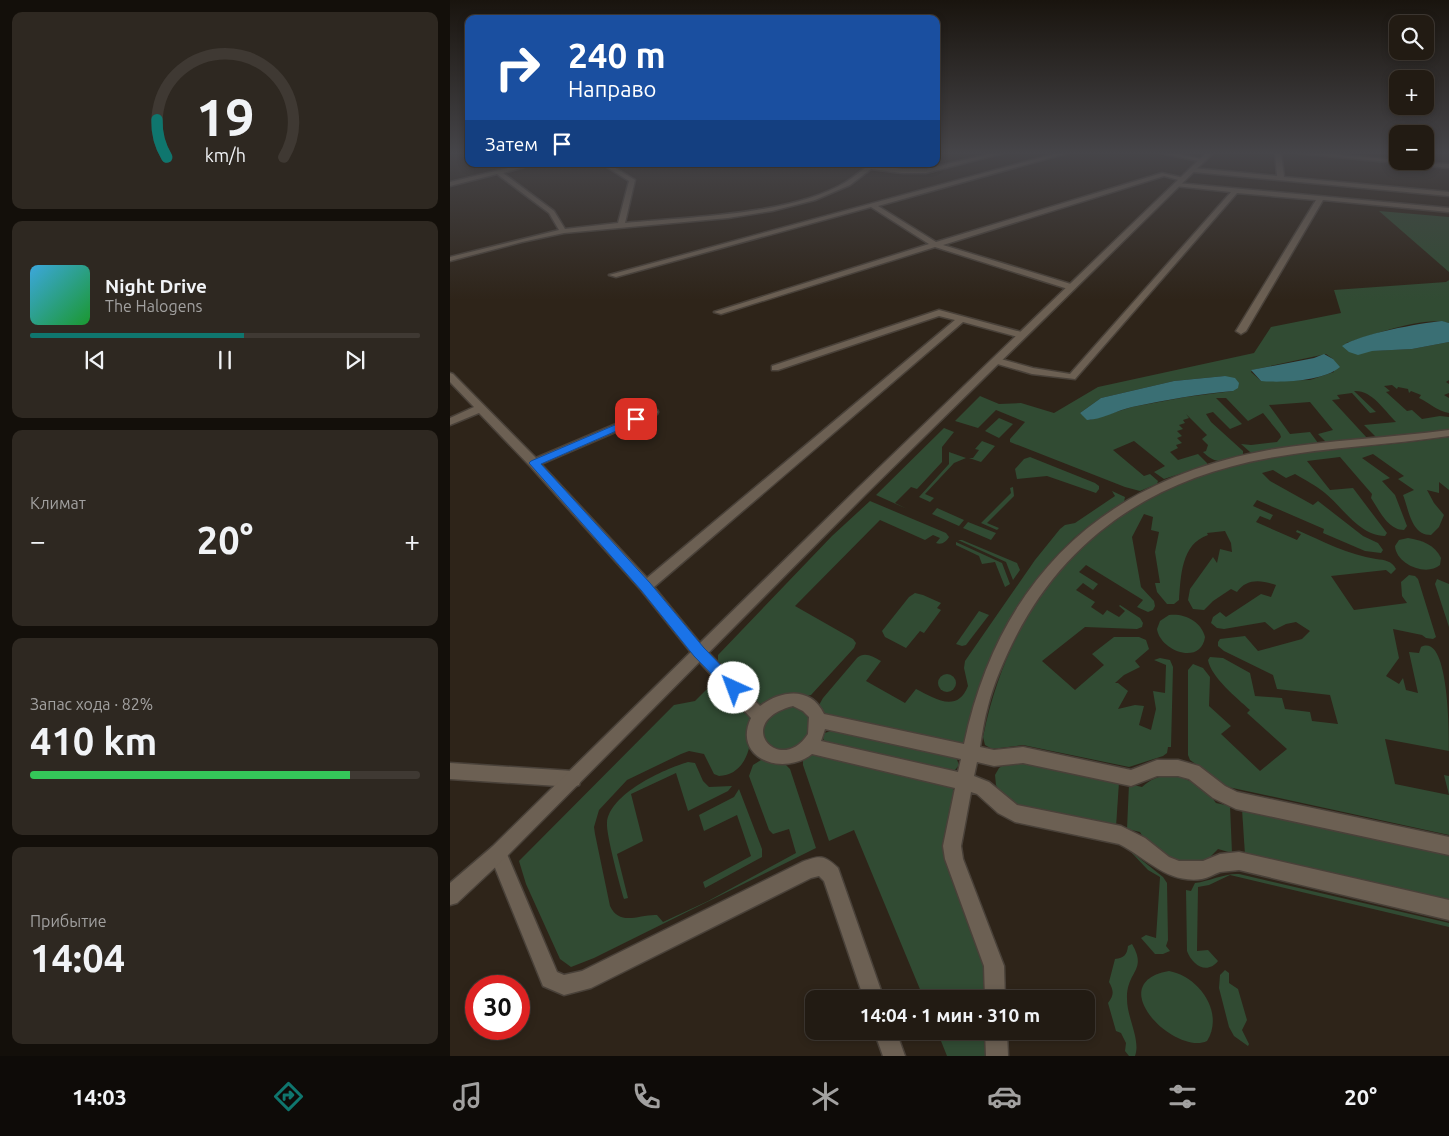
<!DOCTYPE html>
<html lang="ru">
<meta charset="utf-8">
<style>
:root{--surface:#221b13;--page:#2e2821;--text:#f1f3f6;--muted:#a2a1a0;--line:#3f3933;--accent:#0f766e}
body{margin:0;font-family:Ubuntu,sans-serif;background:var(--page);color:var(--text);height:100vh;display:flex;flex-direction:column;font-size:19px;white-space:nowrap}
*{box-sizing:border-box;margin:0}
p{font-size:16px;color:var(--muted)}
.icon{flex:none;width:28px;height:28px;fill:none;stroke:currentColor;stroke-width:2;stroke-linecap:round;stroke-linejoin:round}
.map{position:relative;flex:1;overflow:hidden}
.details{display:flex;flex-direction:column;gap:12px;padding:12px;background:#130f0a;width:450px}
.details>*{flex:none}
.banner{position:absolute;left:15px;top:15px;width:475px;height:152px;border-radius:10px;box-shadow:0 2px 8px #0003,0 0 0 1px var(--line);background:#1a4fa0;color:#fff;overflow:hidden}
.buttons{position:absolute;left:939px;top:15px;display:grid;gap:10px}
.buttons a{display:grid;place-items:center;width:45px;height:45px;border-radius:10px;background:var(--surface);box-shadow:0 2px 8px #0003,0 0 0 1px var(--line);font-size:25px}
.speed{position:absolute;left:15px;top:975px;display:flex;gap:10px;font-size:25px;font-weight:700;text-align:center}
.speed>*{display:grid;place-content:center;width:65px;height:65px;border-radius:50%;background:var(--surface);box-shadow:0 2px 8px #0003,0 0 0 1px var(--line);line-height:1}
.speed .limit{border:8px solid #d22;background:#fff;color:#111}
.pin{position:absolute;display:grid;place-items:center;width:42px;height:42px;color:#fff;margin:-21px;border-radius:10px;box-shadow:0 2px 8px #0006}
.me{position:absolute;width:55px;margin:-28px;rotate:317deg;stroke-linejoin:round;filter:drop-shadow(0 0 4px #0008)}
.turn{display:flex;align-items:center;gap:18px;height:105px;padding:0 20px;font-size:22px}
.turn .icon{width:65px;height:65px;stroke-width:2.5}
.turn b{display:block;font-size:35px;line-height:42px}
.then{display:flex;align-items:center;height:48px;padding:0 20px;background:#0003;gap:10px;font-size:19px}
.big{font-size:38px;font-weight:700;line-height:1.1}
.details .tile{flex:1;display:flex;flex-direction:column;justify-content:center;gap:8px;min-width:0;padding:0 18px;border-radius:10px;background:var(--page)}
.details .dial{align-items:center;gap:0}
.dial svg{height:130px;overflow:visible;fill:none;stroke:var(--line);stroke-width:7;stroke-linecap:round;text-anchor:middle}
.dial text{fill:var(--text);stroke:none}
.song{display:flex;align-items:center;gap:15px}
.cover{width:60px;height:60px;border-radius:8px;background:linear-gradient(135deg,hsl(200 70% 55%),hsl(130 70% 35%))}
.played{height:5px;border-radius:2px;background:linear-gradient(90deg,var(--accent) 55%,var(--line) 55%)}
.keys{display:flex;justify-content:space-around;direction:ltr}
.heat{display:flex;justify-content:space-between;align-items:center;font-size:28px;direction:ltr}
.charge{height:8px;border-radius:4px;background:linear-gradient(90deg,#34c759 82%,var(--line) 0)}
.trip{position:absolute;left:355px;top:990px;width:290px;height:50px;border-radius:10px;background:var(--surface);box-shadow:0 2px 8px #0003,0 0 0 1px var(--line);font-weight:700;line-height:50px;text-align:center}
.tabs{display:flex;height:80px;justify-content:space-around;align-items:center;background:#0e0b08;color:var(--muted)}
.tabs .icon{width:35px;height:35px}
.tabs .on{color:var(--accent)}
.tabs b{font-size:22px;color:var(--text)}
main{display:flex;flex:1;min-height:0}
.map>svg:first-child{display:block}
.green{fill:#314b33;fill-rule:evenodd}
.water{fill:#3a6f74}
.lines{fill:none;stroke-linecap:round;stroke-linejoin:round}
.street-casing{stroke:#494139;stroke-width:3}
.secondary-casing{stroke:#494139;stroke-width:3}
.street{fill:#6c6053;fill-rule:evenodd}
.secondary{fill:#6c6053;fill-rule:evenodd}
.route{fill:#1a73e8;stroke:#114b97}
</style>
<main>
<section class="details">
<div class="tile dial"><svg viewBox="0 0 100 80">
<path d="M14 69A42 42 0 1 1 86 69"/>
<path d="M14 69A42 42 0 0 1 8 46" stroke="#0f766e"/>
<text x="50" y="56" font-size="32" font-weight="700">19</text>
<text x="50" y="72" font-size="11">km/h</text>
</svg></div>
<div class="tile">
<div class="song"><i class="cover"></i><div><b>Night Drive</b><p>The Halogens</p></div></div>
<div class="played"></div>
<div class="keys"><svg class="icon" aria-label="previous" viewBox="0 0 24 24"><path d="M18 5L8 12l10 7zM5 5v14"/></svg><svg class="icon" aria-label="pause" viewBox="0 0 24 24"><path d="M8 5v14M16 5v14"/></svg><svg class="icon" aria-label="next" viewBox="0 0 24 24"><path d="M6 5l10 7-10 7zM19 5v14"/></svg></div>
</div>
<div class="tile"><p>Климат</p>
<div class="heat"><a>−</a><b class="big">20°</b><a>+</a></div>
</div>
<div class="tile"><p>Запас хода · 82%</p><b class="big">410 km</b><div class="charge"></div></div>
<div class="tile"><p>Прибытие</p><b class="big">14:04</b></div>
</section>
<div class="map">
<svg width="999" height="1056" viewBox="0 0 999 1056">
<rect width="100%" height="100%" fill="#2e2419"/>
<g class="green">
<path d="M 929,211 L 999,217 L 999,272 Z"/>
<path d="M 999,280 L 999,323 C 976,315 921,335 896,343 L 920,351 L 962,349 L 999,342 L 999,380 L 996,382 L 999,384 L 999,393 L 994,395 L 999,398 L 999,413 C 987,411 980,403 969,398 L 971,395 L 961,391 L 959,393 L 958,389 L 948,387 L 947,389 L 942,385 L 934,386 L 940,391 L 936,392 L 957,411 L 962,410 L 972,419 L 990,416 L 999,417 L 999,430 L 927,438 L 914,425 L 946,422 C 933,409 922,390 904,391 L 926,412 L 920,413 L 902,393 L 887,395 L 890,399 L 882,400 L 918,439 L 877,443 L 868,434 L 883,430 L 860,402 L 819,405 L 840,434 L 860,432 L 868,443 L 805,453 L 800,452 L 791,444 L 801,445 L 827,442 L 831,437 L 830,434 L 813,413 L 798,421 L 776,398 L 766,398 L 792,424 L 780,429 L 763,412 L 756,414 L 761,422 L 793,451 L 793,455 C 775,461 767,466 753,452 L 756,451 L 758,445 L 752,439 L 757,435 L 736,414 L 739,418 L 733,420 L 735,423 L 729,425 L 733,429 L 727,431 L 732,436 L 727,438 L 732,443 L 726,445 L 728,448 L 720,452 L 728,460 L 748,454 L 757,463 L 757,465 L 714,479 L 704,472 L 715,466 L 684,441 L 663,450 L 694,476 L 700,474 L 708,481 L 707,484 L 690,491 L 675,487 L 560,442 L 560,439 L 575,422 L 546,410 L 528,428 L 505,421 L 530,396 L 549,404 L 571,403 L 604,413 L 648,387 L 804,353 L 821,327 L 891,313 L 884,290 L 996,282 ZM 876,354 L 883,359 L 884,372 L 860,380 L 811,381 L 801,372 L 802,370 ZM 775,376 L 783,391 L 736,397 L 682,407 L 640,420 L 630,413 L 651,398 L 724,381 Z"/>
<path d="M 549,418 L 563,424 L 549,438 L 535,431 Z"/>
<path d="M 494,428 L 504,432 L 492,447 L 492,462 L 467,489 L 461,487 L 445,503 L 457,509 L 426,495 Z"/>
<path d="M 999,437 L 999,490 L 989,482 L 989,493 L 977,490 L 984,503 L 994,515 L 989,527 L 981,535 C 961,535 959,510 953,495 L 964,490 L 948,479 L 954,476 L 923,454 L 912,458 L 940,478 L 932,481 L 945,495 L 957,526 L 954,530 C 938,530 929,510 921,498 L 922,494 L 890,457 L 857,461 L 880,490 L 903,488 L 937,533 L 935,536 C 910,536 892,507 875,493 C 867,486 855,480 845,474 L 836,478 L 823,470 L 812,473 L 820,481 L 863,505 L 868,501 L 913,536 L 928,543 L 933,550 L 931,553 L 915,551 L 873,533 L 874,529 L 807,500 L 803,506 L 823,515 L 820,520 L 810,516 L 806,522 L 847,540 L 851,534 L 846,532 L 847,530 C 872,541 899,555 926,559 C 935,560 942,561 946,569 L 941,574 L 936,570 L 881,576 L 904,610 L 957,603 L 952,596 L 951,582 L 959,575 L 965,576 L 968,579 L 986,637 L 983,639 L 976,638 L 972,635 L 943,629 L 949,658 L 936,676 L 949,684 L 953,678 L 956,690 L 968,693 L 959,652 L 969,653 L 971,647 C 999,632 999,732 999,751 L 935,739 L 945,784 L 999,795 L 994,775 L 999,776 L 999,835 L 778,787 L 740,760 L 738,755 L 738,670 L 743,664 L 753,668 L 760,677 L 759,706 L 781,726 L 771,734 L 810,771 L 837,749 L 797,713 L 800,710 C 787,698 761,677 758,660 L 760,657 L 773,658 L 800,673 L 805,696 L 832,698 L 835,709 L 860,712 L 862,721 L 888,724 L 880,695 L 827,689 L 823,675 L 774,651 L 768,646 L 768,642 L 770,639 L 795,636 L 808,651 L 852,639 L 860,631 L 846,622 L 836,624 L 824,630 L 815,622 L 774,629 L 767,628 L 761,623 L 763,617 L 770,612 L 776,617 L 811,594 L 821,597 L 826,585 C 811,580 797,578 787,592 L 781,589 L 763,601 L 754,610 L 743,609 L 738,600 L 740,589 L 763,557 L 767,563 L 770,549 L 782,552 L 781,543 L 775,531 L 757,533 L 758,535 C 731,544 731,576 729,600 L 724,604 L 717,604 L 707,592 L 705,583 L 710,583 L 705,552 L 709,532 L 701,530 L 703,517 L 694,514 L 682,537 L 691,587 L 704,601 L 705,606 L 703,610 L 698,612 L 687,607 L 693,600 L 636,565 L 629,572 L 648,584 L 643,590 L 633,583 L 626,590 L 645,602 L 641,607 L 653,615 L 657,610 L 669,617 L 675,611 L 669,606 L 670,605 L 690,618 L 693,623 L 692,627 L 687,629 L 635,627 L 592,661 L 625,690 L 654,665 L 642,654 L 664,637 L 689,637 L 696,640 L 699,649 L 685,661 L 690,667 L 674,675 L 665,683 L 668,683 L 678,691 L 668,709 L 685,705 L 694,706 L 689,725 L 701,730 L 706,709 L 703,691 L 715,693 L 716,665 L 704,660 L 710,658 L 720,660 L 723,667 L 721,747 L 718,747 L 717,753 L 713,756 L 679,767 L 573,745 L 542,749 L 535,745 L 533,737 C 563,589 656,493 804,461 C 868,448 934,447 999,437 Z"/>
<path d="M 532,441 L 545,446 L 531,462 L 519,458 L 523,458 L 529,450 L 525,449 Z"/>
<path d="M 499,452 L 516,458 L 504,463 L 475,494 L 484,498 L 480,502 L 469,497 L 499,464 Z"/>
<path d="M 580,457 L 645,483 L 649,486 L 649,489 L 646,493 L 597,476 L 567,479 L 565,469 L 574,459 Z"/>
<path d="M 563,487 L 564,496 L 537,523 L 549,528 L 547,530 L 531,523 L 561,493 L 560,488 Z"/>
<path d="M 662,491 L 675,497 L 674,502 C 657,513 640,524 624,538 C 568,590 534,662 518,735 L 514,743 L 509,745 L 374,715 L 369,705 L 373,698 L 407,658 C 415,651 423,657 431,661 L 416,681 L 455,703 L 466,689 C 484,698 507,714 518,686 L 514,668 L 515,661 L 585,560 L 610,529 L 615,525 L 625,523 L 665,496 Z"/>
<path d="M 420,501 L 496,533 L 499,537 C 496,542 492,545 486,543 L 490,538 L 483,535 L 475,540 L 430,520 L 345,606 L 403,639 L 406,643 L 404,648 L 361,695 L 309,704 L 268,661 L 268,655 L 382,536 Z"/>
<path d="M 487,508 L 514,520 L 509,526 L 482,514 Z"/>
<path d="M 518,522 L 546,533 L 541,540 L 513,528 Z"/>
<path d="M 958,538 C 972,540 985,545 991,558 L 990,565 C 976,577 946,564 945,546 L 949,540 Z"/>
<path d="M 508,540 L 512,540 L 567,563 L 570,570 L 563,580 L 556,562 Z"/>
<path d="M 506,542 L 552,563 L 560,584 L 555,587 L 545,562 L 532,564 L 529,556 L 506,545 Z"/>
<path d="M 987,579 L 999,584 L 999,627 L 985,584 Z"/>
<path d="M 465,593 L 473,595 L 491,603 L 487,608 L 491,610 L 474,633 L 470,631 L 456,648 L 435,637 L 432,631 L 459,597 Z"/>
<path d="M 529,611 L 539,615 L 516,645 L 512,646 L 506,644 Z"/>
<path d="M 719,615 C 734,613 751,621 755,637 C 751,666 710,651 707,629 L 710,621 Z"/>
<circle cx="497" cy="683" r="9"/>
<path d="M 267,679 L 299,715 C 305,739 298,775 269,776 L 264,774 L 254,754 L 239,751 L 231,754 L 177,780 L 149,810 L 144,827 L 145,834 L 160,906 C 170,927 189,914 207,915 L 213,922 L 258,901 L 346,853 L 339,829 L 323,834 L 319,830 L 299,776 L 303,765 L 311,760 L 335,764 L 340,769 L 366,848 L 144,958 L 121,967 L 110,959 L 76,884 L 69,861 L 224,705 L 245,701 Z"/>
<path d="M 340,704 L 357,711 L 362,721 L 356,740 L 338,751 L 319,749 L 310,728 L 312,721 Z"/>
<path d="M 383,730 L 506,757 L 509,765 L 505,770 L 499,770 L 375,743 L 373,738 L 375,733 Z"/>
<path d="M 363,753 L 502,787 L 505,793 L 498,833 L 535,958 L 538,999 L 474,999 L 404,830 L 379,841 L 353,765 L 353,758 Z"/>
<path d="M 238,762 L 245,763 L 253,781 L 259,787 L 282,786 L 278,791 L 238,811 L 226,773 L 181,794 L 193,841 L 167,854 L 178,898 L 174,899 C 170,886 156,834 157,823 C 159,794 214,769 238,762 Z"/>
<path d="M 572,762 L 669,782 L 666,827 L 566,805 L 551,794 L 546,785 L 545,775 L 549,768 L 555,764 Z"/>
<path d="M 720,775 C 739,778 755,787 766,803 L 780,806 L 782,853 L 768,849 L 759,858 L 749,862 L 726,862 L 694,839 L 690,832 L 677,829 L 679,784 L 692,787 C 701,779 708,776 720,775 Z"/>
<path d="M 289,789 L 312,849 L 312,857 L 255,888 L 253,882 L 301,856 L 287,815 L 254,831 L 249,815 L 284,797 Z"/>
<path d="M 792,809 L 999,854 L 999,902 L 795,855 Z"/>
<path d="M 679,850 L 713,877 L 717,883 L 718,940 L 716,946 L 720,951 L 713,954 L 705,954 L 691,938 L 696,935 L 706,938 L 710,877 L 698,870 Z"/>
<path d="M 789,874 L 999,923 L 999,927 L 780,875 L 759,885 L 748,887 L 747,951 L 758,950 L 768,961 C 757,975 742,965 737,951 L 736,890 L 741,891 L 745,883 C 760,881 775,873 789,874 Z"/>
<path d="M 682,944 C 698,971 676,971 677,999 C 677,1018 691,1040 685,1056 L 679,1056 L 675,1051 L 676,1043 L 671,1033 L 666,1031 L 658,1003 C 664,995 664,991 659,982 L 665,959 C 674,958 677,955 678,946 Z"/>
<path d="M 775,970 L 779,973 L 779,983 L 788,989 L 797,1020 L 792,1030 L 799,1044 L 798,1046 L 784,1036 L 779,1027 L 769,988 L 770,975 Z"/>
<path d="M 719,971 C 748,976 775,1012 757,1041 C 725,1056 651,983 719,971 Z"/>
<path d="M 487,1031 L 539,1031 L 539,1056 L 497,1056 Z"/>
</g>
<g class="water">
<path d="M 992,321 L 999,323 L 999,342 L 962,349 L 922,351 L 908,355 L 899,352 L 892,346 C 910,334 970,323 992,321 Z"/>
<path d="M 874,354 L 883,359 L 890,367 C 874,381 832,383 811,381 L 801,370 L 864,358 Z"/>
<path d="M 775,376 L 785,378 L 789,383 L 788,388 L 783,391 C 749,394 715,400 682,407 C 668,410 650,420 637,420 L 630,413 L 651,398 L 724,381 Z"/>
</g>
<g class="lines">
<g class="street-casing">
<g id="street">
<path d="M 547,152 L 558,152 L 476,173 L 452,173 L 421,169 L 400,185 L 365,200 L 322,211 L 278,218 L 114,233 L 72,242 L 0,261 L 0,257 L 109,230 L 99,213 L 47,174 L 0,186 L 0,182 L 75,164 L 85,164 L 53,173 L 104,211 L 115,229 L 168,223 L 179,181 L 152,164 L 159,164 L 185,180 L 175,223 C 238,217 342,215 396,182 C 404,177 412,170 420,164 L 452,169 L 476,169 Z"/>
<path d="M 611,152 L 621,152 L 428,206 L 486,242 L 712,173 L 734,178 L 735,179 L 732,181 L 714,176 L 493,245 L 624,285 L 624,289 L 618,289 L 485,247 L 271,314 L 264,312 L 479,244 L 421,207 L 166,277 L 159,275 Z"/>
<path d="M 706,152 L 719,152 L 756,160 L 753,162 Z"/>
<path d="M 825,152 L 831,152 L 834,177 L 999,192 L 999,196 L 743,172 L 740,170 L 743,168 L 827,176 Z"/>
<path d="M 836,152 L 860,152 L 948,160 L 948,161 L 999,164 L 999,168 Z"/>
<path d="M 727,183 L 999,208 L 999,212 L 873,200 L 796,331 L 791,334 L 786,331 L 866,200 L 787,193 L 625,379 L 582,374 L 544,363 L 542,361 L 547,358 L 583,368 L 620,374 L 781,192 L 725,186 L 725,184 Z"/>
<path d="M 489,310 L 575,333 L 577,335 L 572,338 L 513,322 L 204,587 L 254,648 L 310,706 C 331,690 361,686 374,714 L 514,744 C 549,578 653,480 819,450 C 878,440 939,438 999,430 L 999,436 C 939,445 878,447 819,458 C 707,478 619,534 566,636 C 555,658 544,682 538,706 C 534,720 532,734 530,747 L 544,750 L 573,747 L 681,770 L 707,760 L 728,760 L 749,766 L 775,786 L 787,792 L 999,837 L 999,855 L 786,809 L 763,798 L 739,779 L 728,776 L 707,776 L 681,786 L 573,763 L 544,766 L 527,762 L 524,776 L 539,782 L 567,805 L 671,826 L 695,838 L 719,857 L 729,861 L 753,861 L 770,854 L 789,852 L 999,900 L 999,920 L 789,870 C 783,871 776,871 770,872 C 764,874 758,878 752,879 C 717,884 697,858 669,844 L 565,822 L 548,813 L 527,794 L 521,792 L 511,846 L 513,859 L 554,966 L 555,999 L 535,999 L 534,966 L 495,859 L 493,846 L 505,788 L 362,754 C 332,777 282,758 301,718 L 244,656 L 191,590 L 80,466 L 29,413 L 0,425 L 0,418 L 24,407 L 0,382 L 0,373 L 3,374 L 86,458 L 199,410 L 207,410 L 208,412 L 207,414 L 91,464 L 197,578 L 505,320 L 489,316 L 328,370 L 322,370 L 322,366 ZM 343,706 L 353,711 L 359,717 L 358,734 C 330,777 281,722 343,706 ZM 375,729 L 511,759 L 508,772 L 371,741 Z"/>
<path d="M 0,763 L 123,771 L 129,773 L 131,779 L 129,785 L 123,787 L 0,779 Z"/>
<path d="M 48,844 L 54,847 L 107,972 L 114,975 L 132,971 L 352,862 C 370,855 374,855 388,868 L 434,999 L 414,999 L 374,881 L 369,876 L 361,878 L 141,988 L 114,995 L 93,986 L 39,853 L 42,847 Z"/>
<path d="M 424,1031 L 446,1031 L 455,1056 L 433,1056 Z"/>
<path d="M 535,1031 L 557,1031 L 558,1056 L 536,1056 Z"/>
</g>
</g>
<g class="secondary-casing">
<path id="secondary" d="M 757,152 L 764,152 L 416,494 L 54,859 L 7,903 L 0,905 L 0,883 L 42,847 L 408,488 Z"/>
</g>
<use href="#street" class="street"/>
<use href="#secondary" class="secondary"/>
</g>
<linearGradient id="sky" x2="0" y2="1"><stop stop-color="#19140e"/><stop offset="0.51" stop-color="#464549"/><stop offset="1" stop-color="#464549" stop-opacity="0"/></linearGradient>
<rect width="999" height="300" fill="url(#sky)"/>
<path class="route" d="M 186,416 L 189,417 L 189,421 L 91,464 L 200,583 L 254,648 L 289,684 L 291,688 L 289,692 L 284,694 L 279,692 L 244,656 L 191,590 L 79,463 L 81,461 Z"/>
</svg>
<div class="buttons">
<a><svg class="icon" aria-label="search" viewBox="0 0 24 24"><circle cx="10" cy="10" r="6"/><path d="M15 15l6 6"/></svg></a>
<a>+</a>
<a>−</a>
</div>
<div class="speed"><div class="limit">30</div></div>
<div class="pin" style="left:186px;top:419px;background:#d93025"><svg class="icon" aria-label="arrive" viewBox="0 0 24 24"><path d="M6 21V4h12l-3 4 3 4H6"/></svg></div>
<svg class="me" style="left:284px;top:688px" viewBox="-20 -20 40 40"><circle r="19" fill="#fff"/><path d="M0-13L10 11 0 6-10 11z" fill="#1a73e8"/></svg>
<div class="trip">14:04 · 1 мин · 310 m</div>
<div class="banner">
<div class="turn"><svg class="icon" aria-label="right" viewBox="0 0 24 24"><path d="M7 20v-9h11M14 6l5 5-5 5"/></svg><div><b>240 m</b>Направо</div></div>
<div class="then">Затем<svg class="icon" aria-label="arrive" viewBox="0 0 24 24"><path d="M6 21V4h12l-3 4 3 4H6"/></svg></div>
</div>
</div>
</main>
<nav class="tabs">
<b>14:03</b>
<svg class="icon on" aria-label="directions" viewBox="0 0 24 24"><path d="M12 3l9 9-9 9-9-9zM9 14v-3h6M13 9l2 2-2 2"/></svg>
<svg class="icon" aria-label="music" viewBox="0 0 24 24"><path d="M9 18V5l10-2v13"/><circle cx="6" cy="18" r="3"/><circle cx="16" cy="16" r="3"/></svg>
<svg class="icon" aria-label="phone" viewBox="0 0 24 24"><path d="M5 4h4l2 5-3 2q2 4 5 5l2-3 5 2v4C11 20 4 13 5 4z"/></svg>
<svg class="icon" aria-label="climate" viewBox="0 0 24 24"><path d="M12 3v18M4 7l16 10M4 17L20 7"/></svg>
<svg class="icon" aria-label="car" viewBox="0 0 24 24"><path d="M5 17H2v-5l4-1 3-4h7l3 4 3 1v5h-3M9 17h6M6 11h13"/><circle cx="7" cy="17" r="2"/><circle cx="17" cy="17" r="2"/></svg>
<svg class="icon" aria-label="filters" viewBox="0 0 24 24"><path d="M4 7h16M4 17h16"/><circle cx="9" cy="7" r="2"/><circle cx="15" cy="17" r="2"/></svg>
<b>20°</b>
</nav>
